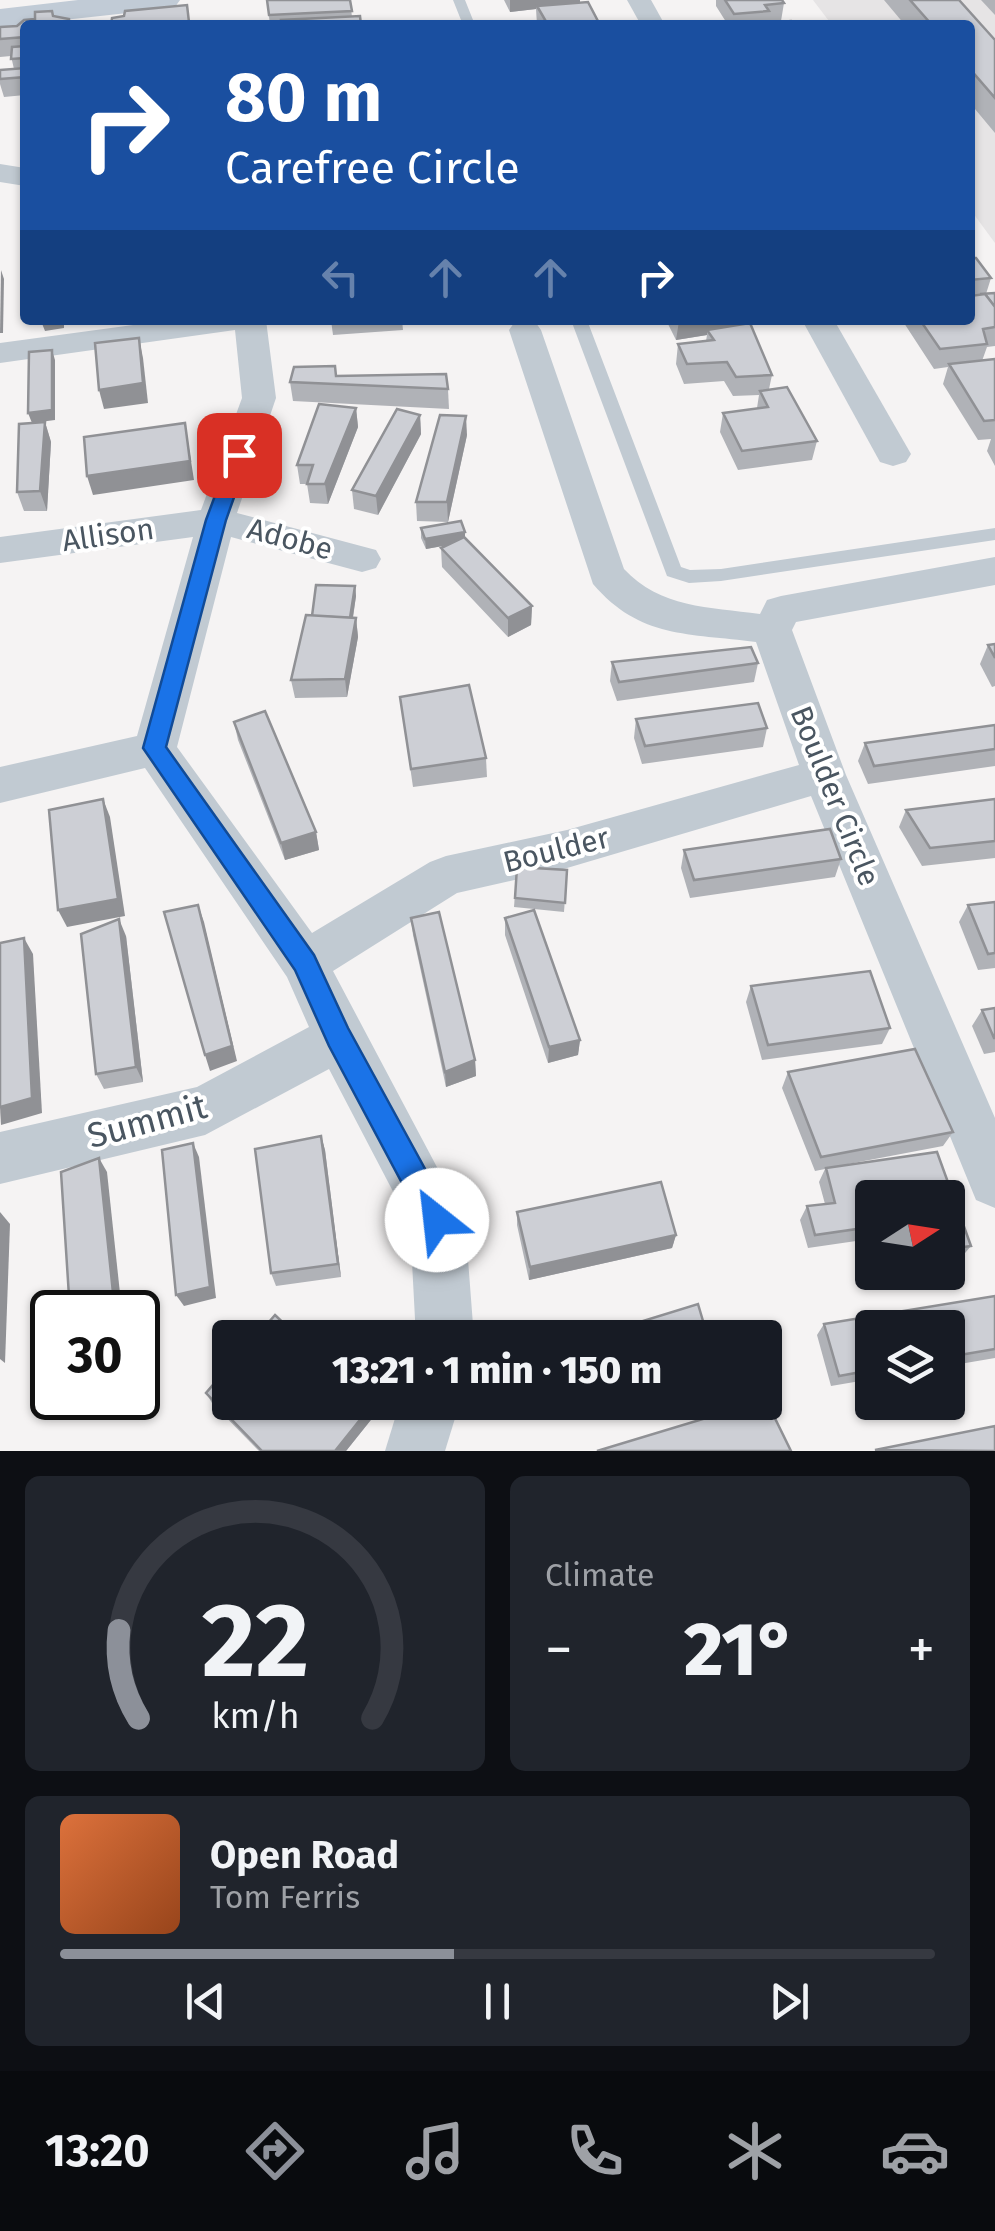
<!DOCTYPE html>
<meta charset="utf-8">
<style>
:root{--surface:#171b24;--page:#20242c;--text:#f1f3f6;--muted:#9ea1a6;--line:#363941;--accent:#8c9099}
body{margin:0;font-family:"Fira Sans",sans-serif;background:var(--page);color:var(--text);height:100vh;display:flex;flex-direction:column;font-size:38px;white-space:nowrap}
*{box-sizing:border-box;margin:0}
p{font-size:32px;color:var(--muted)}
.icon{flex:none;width:55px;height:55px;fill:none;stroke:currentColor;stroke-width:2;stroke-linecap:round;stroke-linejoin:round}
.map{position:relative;height:1451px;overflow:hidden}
.side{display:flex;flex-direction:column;gap:25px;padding:25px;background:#0d0f14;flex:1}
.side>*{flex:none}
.guide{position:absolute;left:20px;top:20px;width:955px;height:305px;border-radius:10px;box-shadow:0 2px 8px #0004;background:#1a4fa0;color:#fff;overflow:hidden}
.needle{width:65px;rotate:78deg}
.fabs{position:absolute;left:855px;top:1180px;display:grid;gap:20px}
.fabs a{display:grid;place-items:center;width:110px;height:110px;border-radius:10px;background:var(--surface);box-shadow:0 2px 8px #0004;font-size:50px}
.speed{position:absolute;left:30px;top:1290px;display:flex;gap:20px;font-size:50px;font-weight:700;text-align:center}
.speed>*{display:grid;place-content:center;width:130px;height:130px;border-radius:50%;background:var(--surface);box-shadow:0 2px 8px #0004;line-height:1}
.speed .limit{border:5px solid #111;border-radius:15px;background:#fff;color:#111}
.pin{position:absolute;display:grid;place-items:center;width:85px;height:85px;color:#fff;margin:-42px;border-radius:20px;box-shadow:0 5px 15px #0006}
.me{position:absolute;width:110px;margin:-55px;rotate:331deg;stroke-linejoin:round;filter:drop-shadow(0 0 8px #0008)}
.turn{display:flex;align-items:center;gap:35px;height:210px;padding:0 40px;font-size:45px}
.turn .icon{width:130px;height:130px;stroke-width:2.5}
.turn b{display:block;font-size:70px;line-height:85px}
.lanes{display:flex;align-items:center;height:95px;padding:0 40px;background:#0003;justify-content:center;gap:50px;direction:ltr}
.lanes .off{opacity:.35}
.big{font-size:75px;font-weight:800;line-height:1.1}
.side .card{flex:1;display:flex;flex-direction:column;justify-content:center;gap:15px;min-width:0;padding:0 35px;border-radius:15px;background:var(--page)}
.side .dial{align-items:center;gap:0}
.dial svg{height:260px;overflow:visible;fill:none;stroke:var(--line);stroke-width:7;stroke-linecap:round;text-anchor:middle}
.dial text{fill:var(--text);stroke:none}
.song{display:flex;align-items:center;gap:30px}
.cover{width:120px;height:120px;border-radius:15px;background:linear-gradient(135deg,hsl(20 70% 55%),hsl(20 70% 35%))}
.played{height:10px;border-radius:5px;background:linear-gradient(90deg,var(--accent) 45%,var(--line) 45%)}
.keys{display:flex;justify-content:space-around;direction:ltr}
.heat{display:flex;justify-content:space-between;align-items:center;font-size:55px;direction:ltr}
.side .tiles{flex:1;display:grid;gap:25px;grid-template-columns:1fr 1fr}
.card:last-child{grid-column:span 2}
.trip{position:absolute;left:212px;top:1320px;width:570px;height:100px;border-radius:10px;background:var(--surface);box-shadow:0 2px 8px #0004;font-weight:800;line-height:100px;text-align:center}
.menu{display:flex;height:160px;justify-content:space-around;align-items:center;background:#090b0e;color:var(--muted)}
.menu .icon{width:70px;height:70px}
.menu .current{color:var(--accent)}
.menu b{font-size:45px;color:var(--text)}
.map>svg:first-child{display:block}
.education{fill:#e6e4e5}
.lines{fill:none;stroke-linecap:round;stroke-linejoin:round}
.lane{fill:#c1cad2;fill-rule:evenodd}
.street{fill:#c1cad2;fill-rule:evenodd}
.secondary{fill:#c1cbd6;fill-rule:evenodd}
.wall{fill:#b0b2b7}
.shaded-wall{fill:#909195}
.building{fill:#cdcfd5;stroke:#909195;stroke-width:2.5}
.route{fill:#1a73e8;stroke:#114b97;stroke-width:2.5}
.labels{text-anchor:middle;stroke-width:8;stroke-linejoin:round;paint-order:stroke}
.street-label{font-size:30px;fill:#4a5661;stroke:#fff}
.near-street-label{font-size:35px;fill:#4a5661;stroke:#fff}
</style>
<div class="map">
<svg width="995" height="1451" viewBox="0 0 995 1451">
<rect width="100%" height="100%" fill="#f5f3f3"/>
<path class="education" d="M 813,0 L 995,0 L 995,243 L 970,209 L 970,25 L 832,25 Z"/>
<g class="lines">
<g class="lane">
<path d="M 453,0 L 465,0 L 475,25 L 463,25 Z"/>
<path d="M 571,320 L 587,320 L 681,567 L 690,570 L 721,569 L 995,528 L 995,540 L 721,581 L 689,583 L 667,576 Z"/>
</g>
<g class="street">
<path d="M 627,0 L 651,0 L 665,25 L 641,25 Z"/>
<path d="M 0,164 L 25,168 L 25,186 L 0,182 Z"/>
<path d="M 170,320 L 266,320 L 276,398 L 237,513 L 376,550 L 381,559 L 376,568 L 362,572 L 231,537 L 177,747 L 312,933 L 430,862 L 446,856 L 567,830 L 799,765 L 756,642 C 689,633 640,639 593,584 L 509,330 L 514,323 L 536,323 L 541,330 L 624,569 C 660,608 709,607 760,614 L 767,600 L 781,596 L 995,557 L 995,585 L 796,622 L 792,630 L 846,775 L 995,1118 L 995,1208 L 976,1200 L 811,796 L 567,868 L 457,893 L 333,971 L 465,1220 L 474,1338 L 416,1338 L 410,1224 L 329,1069 L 205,1135 L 0,1184 L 0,1132 L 197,1087 L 309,1027 L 287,977 L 145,768 L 0,803 L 0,767 L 137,736 L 193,537 L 0,563 L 0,537 L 201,510 L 242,398 L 235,330 L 0,363 L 0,343 Z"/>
<path d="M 802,320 L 834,320 L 911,454 L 906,462 L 893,466 L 880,462 Z"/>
<path d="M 400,1402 L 460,1402 L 445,1451 L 385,1451 Z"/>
</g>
<path class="secondary" d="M 78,0 L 180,0 L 175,7 L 164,9 L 0,27 L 0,9 Z"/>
</g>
<g class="wall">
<path d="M 267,0 L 350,0 L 352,17 L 361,25 L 270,25 Z"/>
<path d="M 504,0 L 580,0 L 580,3 L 600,25 L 537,25 L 536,9 L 510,12 Z"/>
<path d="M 716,0 L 782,0 L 784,3 L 781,21 L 767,23 L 793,25 L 728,25 L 716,6 Z"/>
<path d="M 884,0 L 959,0 L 995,40 L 995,133 L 970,103 L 970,25 L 905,25 Z"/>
<path d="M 981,0 L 995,0 L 995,15 Z"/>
<path d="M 52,11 L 25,25 L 25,95 L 4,97 L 0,84 L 0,70 L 14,69 L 11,56 L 0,57 L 0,27 L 17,26 Z"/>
<path d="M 970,258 L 991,278 L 986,294 L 995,293 L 995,346 L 987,347 L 982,361 L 995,359 L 995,466 L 987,451 L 991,439 L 978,440 L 943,384 L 948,367 L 934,369 L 904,323 L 904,320 L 970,320 Z"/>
<path d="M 331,320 L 402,320 L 403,330 L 333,335 Z"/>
<path d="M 666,320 L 746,320 L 745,324 L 772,375 L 769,389 L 817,441 L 812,460 L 738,470 L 720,432 L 723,413 L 757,408 L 759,395 L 733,396 L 724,381 L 684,384 L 676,364 L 678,344 L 706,341 L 707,335 L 676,340 Z"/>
<path d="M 336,376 L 448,389 L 449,409 L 293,401 L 290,382 Z"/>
<path d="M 356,408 L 358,427 L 328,504 L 310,503 L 307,484 L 300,484 L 297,465 Z"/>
<path d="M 420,415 L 421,434 L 378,515 L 354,509 L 352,490 Z"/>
<path d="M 45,422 L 51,442 L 47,511 L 24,511 L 17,492 Z"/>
<path d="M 467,435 L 448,522 L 417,521 L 416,502 Z"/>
<path d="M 421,528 L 465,539 L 532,606 L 531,625 L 508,637 L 442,567 L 441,548 L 448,545 L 426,549 L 421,538 Z"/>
<path d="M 355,586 L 356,596 L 353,618 L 356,618 L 358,637 L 347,697 L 295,698 L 291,680 L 312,616 Z"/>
<path d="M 995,644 L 995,686 L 992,687 L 980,664 L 988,645 Z"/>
<path d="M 612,662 L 758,663 L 754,682 L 617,701 L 610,681 Z"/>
<path d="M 400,697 L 486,758 L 487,777 L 413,787 Z"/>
<path d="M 636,719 L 767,728 L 763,747 L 642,764 L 634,738 Z"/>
<path d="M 234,722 L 316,832 L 319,850 L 285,860 L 238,740 Z"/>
<path d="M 995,725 L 995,766 L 868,784 L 858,761 L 865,743 Z"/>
<path d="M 995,799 L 995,858 L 922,866 L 899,827 L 906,810 Z"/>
<path d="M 684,850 L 841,859 L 835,877 L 690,898 L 681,868 Z"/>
<path d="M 517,867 L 567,870 L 564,912 L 514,907 Z"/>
<path d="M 995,902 L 995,968 L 978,970 L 959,922 L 968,905 Z"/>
<path d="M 411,918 L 475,1060 L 476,1076 L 446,1087 L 413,935 Z"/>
<path d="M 505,918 L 580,1040 L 578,1055 L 548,1063 L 505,935 Z"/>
<path d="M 126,936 L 143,1082 L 104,1089 L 96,1074 Z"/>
<path d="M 751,986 L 890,1028 L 882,1044 L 762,1060 L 746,1002 Z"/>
<path d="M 995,1008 L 995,1052 L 984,1054 L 972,1026 L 982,1010 Z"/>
<path d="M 915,1049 L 953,1132 L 943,1146 L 843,1165 L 937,1152 L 971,1246 L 960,1259 L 948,1260 L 948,1198 L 872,1198 L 872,1271 L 863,1240 L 808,1248 L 800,1220 L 807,1206 L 825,1204 L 819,1182 L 825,1169 L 815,1171 L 782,1088 L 788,1072 Z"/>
<path d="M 321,1136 L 325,1150 L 341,1277 L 276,1286 L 271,1273 Z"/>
<path d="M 517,1212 L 676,1235 L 672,1248 L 529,1280 L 517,1225 Z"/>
<path d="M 995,1296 L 995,1358 L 948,1366 L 948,1328 L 872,1328 L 872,1379 L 831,1386 L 817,1335 L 824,1324 Z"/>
<path d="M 206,1393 L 374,1416 L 346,1451 L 259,1451 L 212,1403 Z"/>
</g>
<g class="shaded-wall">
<path d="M 510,0 L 580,0 L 580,5 L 537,6 L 536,9 L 510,12 Z"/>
<path d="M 1,270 L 4,279 L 3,333 L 0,333 Z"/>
<path d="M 49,320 L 64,320 L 64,328 L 45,331 L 41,321 Z"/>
<path d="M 746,320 L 744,330 L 707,330 L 707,335 L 676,340 L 679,321 Z"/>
<path d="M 139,338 L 143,358 L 148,403 L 104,409 L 99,390 Z"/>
<path d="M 52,350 L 55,360 L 55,420 L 32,423 L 28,413 Z"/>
<path d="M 356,408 L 358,427 L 328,504 L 325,484 Z"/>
<path d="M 420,415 L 421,434 L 378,515 L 376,496 Z"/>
<path d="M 466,416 L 467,435 L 448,522 L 447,502 Z"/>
<path d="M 45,422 L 51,442 L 47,511 L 40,491 Z"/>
<path d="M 185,423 L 194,480 L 93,495 L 87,476 Z"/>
<path d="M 465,532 L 465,542 L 426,549 L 425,539 Z"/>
<path d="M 355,586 L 356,596 L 351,629 L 350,619 Z"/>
<path d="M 532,606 L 531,625 L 508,637 L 508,618 Z"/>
<path d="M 356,618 L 358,637 L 347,697 L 345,679 Z"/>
<path d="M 103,799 L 110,817 L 125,916 L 67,927 L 58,910 Z"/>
<path d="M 316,832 L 319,850 L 285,860 L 281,843 Z"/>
<path d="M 198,905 L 204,922 L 237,1061 L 210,1071 L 205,1055 Z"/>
<path d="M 119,919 L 126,936 L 143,1082 L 136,1067 Z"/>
<path d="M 24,938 L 33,954 L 42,1113 L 1,1125 L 0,1107 Z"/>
<path d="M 580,1040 L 578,1055 L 548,1063 L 549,1047 Z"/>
<path d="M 475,1060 L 476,1076 L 446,1087 L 445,1072 Z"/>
<path d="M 321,1136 L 325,1150 L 341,1277 L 338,1264 Z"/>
<path d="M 193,1143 L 199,1157 L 216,1298 L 184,1306 L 176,1295 Z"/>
<path d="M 99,1158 L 107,1172 L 122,1312 L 115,1312 Z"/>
<path d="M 0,1212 L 10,1224 L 5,1363 L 0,1359 Z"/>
<path d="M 676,1235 L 672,1248 L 529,1280 L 530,1267 Z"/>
<path d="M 371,1406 L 374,1416 L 346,1451 L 335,1451 Z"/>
</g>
<g class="building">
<path d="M 267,0 L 350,0 L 352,11 L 269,15 Z"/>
<path d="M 725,0 L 782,0 L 784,3 L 765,5 L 769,11 L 734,14 Z"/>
<path d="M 910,0 L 959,0 L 995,40 L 995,98 L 970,69 L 970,25 L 932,25 Z"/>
<path d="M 588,2 L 600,25 L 548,25 L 537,6 Z"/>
<path d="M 187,5 L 189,22 L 154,25 L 111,25 L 112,18 L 124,16 L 125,11 Z"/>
<path d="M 52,11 L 53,16 L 69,19 L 69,25 L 25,25 L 25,37 L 0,39 L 0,27 L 17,26 L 24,20 L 35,19 L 35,12 Z"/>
<path d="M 360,16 L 361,25 L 282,25 L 281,20 Z"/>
<path d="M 791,21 L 793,25 L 736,25 Z"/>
<path d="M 25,46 L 25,58 L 11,59 L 12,47 Z"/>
<path d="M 25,68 L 25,77 L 0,79 L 0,70 Z"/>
<path d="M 970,258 L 976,258 L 991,278 L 970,280 Z"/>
<path d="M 995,293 L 995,307 L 985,294 L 980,294 Z"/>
<path d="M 985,294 L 995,307 L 995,327 L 983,329 L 987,344 L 940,349 L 920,320 L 970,320 L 970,296 Z"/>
<path d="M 750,323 L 772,375 L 736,377 L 727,362 L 687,364 L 678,344 L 714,340 L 707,330 Z"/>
<path d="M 139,338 L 143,383 L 99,390 L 95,343 Z"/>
<path d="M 52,350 L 52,410 L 28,413 L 29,352 Z"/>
<path d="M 995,359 L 995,420 L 984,421 L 949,364 Z"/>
<path d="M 335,366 L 336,376 L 446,374 L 448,389 L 290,382 L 294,367 Z"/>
<path d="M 787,387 L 817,441 L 742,451 L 723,413 L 768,407 L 760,391 Z"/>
<path d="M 319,404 L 356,408 L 325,484 L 307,484 L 313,465 L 297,465 Z"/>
<path d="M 397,409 L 420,415 L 376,496 L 352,490 Z"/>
<path d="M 440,415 L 466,416 L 447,502 L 416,502 Z"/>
<path d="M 45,422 L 40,491 L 17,492 L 19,424 Z"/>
<path d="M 185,423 L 190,461 L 87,476 L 84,437 Z"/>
<path d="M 461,521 L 465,532 L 425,539 L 421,528 Z"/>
<path d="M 464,537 L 532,606 L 508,618 L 441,548 Z"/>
<path d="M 316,585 L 355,586 L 350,618 L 312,616 Z"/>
<path d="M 306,615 L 356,618 L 345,679 L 291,680 Z"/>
<path d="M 995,644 L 995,658 L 988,645 Z"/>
<path d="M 751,647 L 758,663 L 619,682 L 612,662 Z"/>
<path d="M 469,685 L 486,758 L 411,769 L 400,697 Z"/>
<path d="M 758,703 L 767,728 L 645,746 L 636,719 Z"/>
<path d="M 265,711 L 316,832 L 281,843 L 234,722 Z"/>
<path d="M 995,725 L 995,749 L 874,766 L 865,743 Z"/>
<path d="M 103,799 L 118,899 L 58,910 L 49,810 Z"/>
<path d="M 995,799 L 995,841 L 930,848 L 906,810 Z"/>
<path d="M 830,829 L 841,859 L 694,880 L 684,850 Z"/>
<path d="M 517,867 L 567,870 L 565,903 L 515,898 Z"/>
<path d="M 995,902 L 995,953 L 988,954 L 968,905 Z"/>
<path d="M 198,905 L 232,1046 L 205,1055 L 164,912 Z"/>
<path d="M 534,910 L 580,1040 L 549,1047 L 505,918 Z"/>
<path d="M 439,912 L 475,1060 L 445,1072 L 411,918 Z"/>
<path d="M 119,919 L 136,1067 L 96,1074 L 81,934 Z"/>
<path d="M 24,938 L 32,1098 L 0,1107 L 0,943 Z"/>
<path d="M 870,971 L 890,1028 L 768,1045 L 751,986 Z"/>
<path d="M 995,1008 L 995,1038 L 994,1038 L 982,1010 Z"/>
<path d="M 915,1049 L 953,1132 L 821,1157 L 788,1072 Z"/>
<path d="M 321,1136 L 338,1264 L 271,1273 L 255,1149 Z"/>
<path d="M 193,1143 L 210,1287 L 176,1295 L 162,1150 Z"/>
<path d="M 937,1152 L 971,1246 L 948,1249 L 948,1198 L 872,1198 L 872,1231 L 871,1227 L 815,1235 L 807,1206 L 835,1203 L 826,1168 Z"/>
<path d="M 99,1158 L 115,1312 L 70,1312 L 61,1172 Z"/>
<path d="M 661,1182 L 676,1235 L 530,1267 L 517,1212 Z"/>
<path d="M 995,1296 L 995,1349 L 948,1357 L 948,1328 L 872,1328 L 872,1370 L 839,1376 L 824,1324 Z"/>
<path d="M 698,1304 L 708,1338 L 588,1338 Z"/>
<path d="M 275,1315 L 299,1338 L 255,1338 Z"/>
<path d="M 230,1365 L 230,1402 L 367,1402 L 371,1406 L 335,1451 L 262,1451 L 206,1393 Z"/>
<path d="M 766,1400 L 791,1451 L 597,1451 L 759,1402 L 765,1402 Z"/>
<path d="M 995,1426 L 995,1451 L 875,1450 Z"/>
</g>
<path class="route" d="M 239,449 L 249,455 L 226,520 L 166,747 L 314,955 L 348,1028 L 447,1209 L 452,1220 L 447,1230 L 437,1234 L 427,1230 L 329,1046 L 295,970 L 143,748 L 206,520 L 230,455 Z"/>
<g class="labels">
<g class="street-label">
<text transform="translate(108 535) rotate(-8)" y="10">Allison</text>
<text transform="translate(290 539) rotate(15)" y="10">Adobe</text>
<text transform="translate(835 796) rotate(68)" y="10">Boulder Circle</text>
<text transform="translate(556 850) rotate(-14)" y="10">Boulder</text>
</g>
<g class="near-street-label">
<text transform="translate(147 1121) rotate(-15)" y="12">Summit</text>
</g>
</g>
</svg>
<div class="fabs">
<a><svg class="needle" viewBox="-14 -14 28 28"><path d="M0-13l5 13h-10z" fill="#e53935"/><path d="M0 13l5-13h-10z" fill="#9ea1a6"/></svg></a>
<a><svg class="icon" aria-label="layers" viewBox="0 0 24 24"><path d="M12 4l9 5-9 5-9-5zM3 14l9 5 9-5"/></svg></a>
</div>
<div class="speed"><div class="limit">30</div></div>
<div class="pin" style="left:239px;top:455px;background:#d93025"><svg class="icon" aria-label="arrive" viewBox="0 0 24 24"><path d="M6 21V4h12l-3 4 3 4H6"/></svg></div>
<svg class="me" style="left:437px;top:1220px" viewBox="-20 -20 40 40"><circle r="19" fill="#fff"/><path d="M0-13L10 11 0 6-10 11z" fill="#1a73e8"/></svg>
<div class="trip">13:21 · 1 min · 150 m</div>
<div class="guide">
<div class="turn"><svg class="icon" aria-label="right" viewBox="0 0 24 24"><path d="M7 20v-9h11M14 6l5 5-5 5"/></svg><div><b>80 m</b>Carefree Circle</div></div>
<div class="lanes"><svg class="icon off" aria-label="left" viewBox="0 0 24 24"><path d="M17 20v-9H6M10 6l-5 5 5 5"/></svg><svg class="icon off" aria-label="ahead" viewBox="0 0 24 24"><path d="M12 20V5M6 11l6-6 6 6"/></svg><svg class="icon off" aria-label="ahead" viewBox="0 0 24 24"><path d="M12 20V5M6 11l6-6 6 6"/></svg><svg class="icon" aria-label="right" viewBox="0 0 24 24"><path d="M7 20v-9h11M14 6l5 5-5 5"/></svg></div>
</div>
</div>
<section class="side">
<div class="tiles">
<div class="card dial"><svg viewBox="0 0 100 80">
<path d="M14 69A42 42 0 1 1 86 69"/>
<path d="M14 69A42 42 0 0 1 8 42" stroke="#8c9099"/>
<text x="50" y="56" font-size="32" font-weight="700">22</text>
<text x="50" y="72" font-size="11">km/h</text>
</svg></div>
<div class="card"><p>Climate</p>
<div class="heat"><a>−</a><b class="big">21°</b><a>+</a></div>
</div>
<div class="card">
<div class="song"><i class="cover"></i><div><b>Open Road</b><p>Tom Ferris</p></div></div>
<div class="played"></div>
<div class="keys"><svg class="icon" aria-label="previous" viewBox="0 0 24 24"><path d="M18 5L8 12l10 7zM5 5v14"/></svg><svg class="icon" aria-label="pause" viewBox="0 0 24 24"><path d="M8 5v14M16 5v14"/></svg><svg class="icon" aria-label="next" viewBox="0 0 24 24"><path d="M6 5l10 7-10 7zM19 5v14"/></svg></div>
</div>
</div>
</section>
<nav class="menu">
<b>13:20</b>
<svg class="icon current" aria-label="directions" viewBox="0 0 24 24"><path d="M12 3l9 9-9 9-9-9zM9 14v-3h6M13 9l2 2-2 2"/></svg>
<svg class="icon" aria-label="music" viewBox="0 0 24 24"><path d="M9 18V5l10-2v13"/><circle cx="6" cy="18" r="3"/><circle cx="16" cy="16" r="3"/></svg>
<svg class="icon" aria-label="phone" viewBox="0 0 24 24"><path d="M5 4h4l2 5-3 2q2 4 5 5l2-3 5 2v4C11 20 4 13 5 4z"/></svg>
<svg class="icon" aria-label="climate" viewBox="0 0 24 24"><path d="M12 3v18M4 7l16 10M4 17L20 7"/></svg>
<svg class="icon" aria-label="car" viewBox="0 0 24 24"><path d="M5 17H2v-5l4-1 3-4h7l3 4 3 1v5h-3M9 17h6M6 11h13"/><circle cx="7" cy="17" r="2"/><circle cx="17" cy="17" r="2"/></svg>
</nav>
